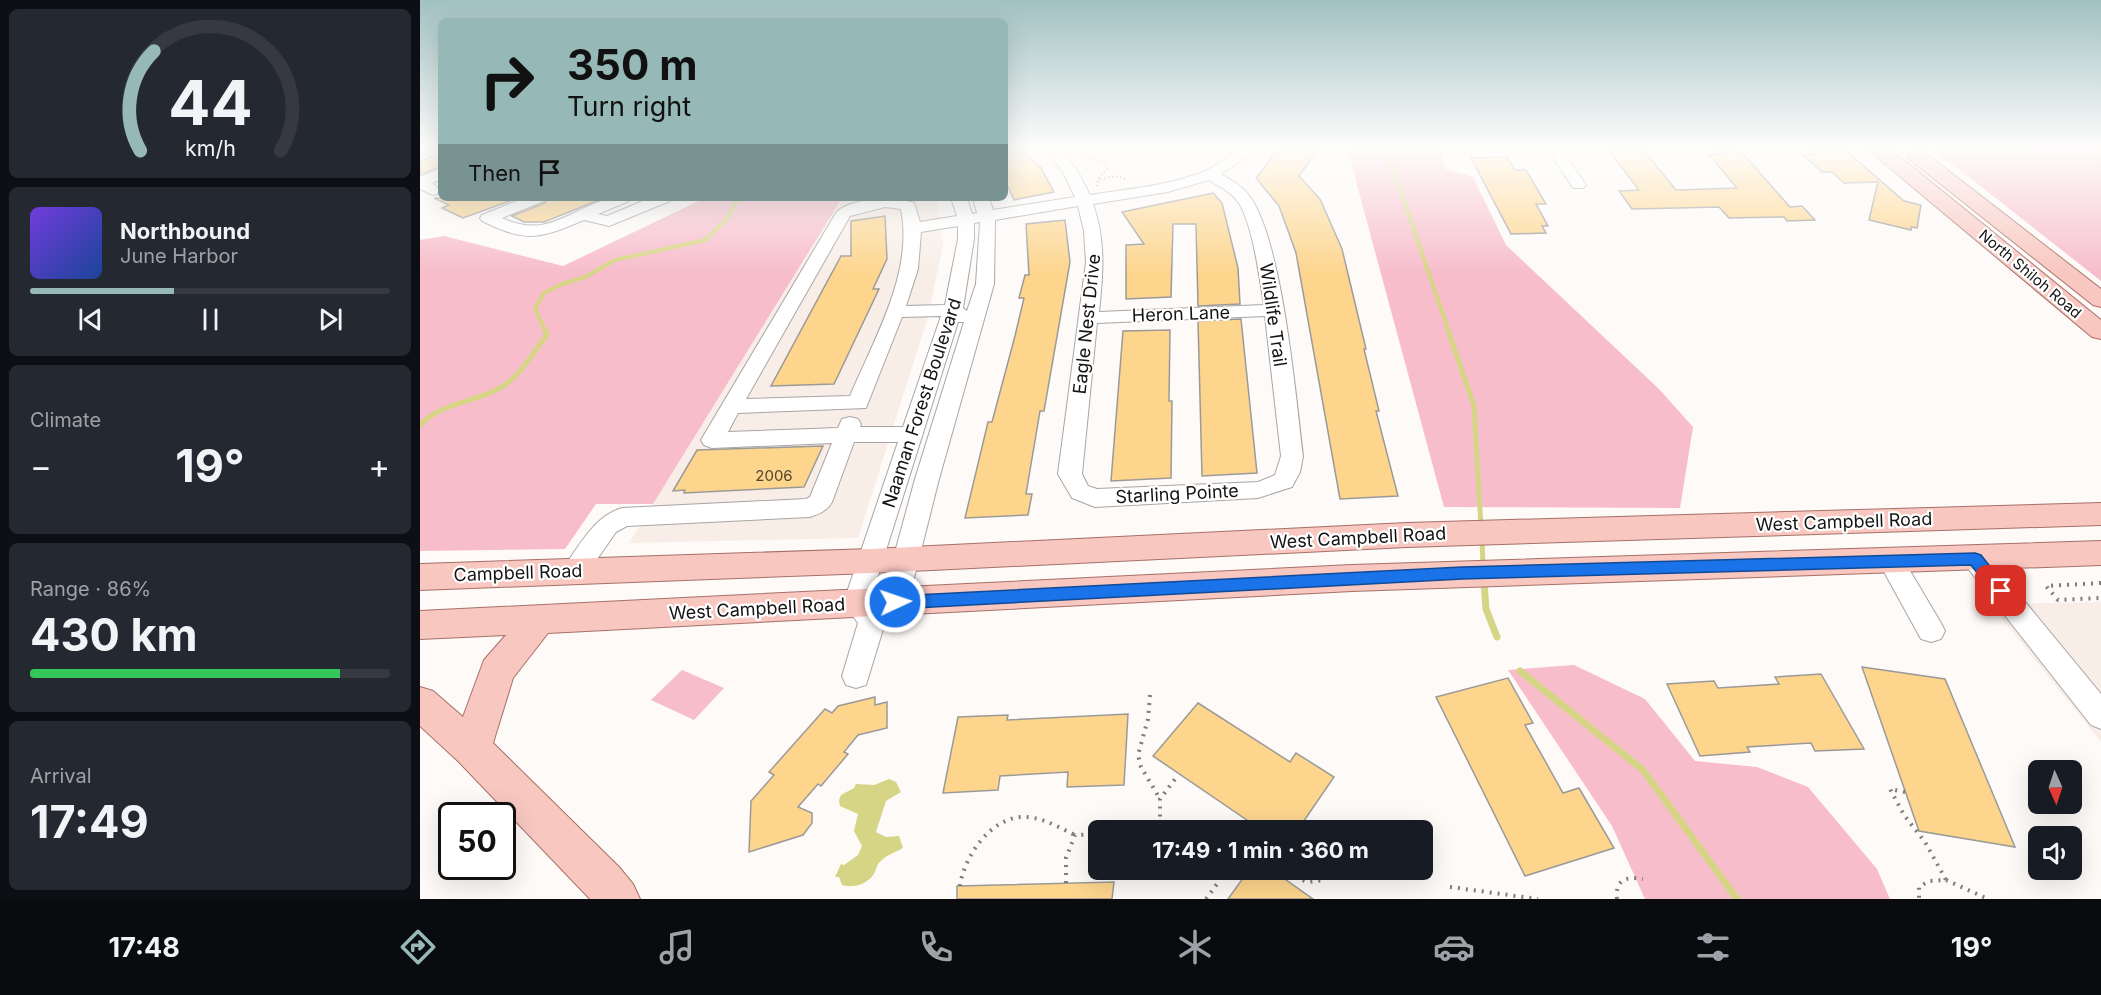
<!DOCTYPE html>
<meta charset="utf-8">
<style>
:root{--surface:#171b24;--page:#242831;--text:#f1f3f6;--muted:#9ea1a6;--line:#363941;--accent:#96b8b6}
body{margin:0;font-family:Inter,sans-serif;background:var(--page);color:var(--text);height:100vh;display:flex;flex-direction:column;font-size:22px;white-space:nowrap}
*{box-sizing:border-box;margin:0}
p{font-size:20px;color:var(--muted)}
.icon{flex:none;width:33px;height:33px;fill:none;stroke:currentColor;stroke-width:2;stroke-linecap:round;stroke-linejoin:round}
.map{position:relative;flex:1;overflow:hidden}
.side{display:flex;flex-direction:column;gap:9px;padding:9px;background:#0d0f14;width:420px}
.side>*{flex:none}
.hud{position:absolute;left:18px;top:18px;width:570px;height:183px;border-radius:9px;box-shadow:0 6px 24px #0002;background:#96b8b6;color:#111;overflow:hidden}
.needle{width:39px;rotate:177deg}
.tools{position:absolute;left:1608px;top:760px;display:grid;gap:12px}
.tools a{display:grid;place-items:center;width:54px;height:54px;border-radius:9px;background:var(--surface);box-shadow:0 6px 24px #0002;font-size:30px}
.speed{position:absolute;left:18px;top:802px;display:flex;gap:12px;font-size:30px;font-weight:700;text-align:center}
.speed>*{display:grid;place-content:center;width:78px;height:78px;border-radius:50%;background:var(--surface);box-shadow:0 6px 24px #0002;line-height:1}
.speed .limit{border:3px solid #111;border-radius:9px;background:#fff;color:#111}
.pin{position:absolute;display:grid;place-items:center;width:51px;height:51px;color:#fff;margin:-26px;border-radius:12px;box-shadow:0 3px 9px #0006}
.me{position:absolute;width:66px;margin:-33px;rotate:87deg;stroke-linejoin:round;filter:drop-shadow(0 0 4px #0008)}
.turn{display:flex;align-items:center;gap:21px;height:126px;padding:0 30px;font-size:27px}
.turn .icon{width:78px;height:78px;stroke-width:2.5}
.turn b{display:block;font-size:42px;line-height:51px}
.then{display:flex;align-items:center;height:57px;padding:0 30px;background:#0003;gap:12px;font-size:22px}
.big{font-size:45px;font-weight:700;line-height:1.1}
.side .card{flex:1;display:flex;flex-direction:column;justify-content:center;gap:9px;min-width:0;padding:0 21px;border-radius:9px;background:var(--page)}
.side .dial{align-items:center;gap:0}
.dial svg{height:156px;overflow:visible;fill:none;stroke:var(--line);stroke-width:7;stroke-linecap:round;text-anchor:middle}
.dial text{fill:var(--text);stroke:none}
.song{display:flex;align-items:center;gap:18px}
.cover{width:72px;height:72px;border-radius:9px;background:linear-gradient(135deg,hsl(260 70% 55%),hsl(220 70% 35%))}
.played{height:6px;border-radius:3px;background:linear-gradient(90deg,var(--accent) 40%,var(--line) 40%)}
.keys{display:flex;justify-content:space-around;direction:ltr}
.heat{display:flex;justify-content:space-between;align-items:center;font-size:33px;direction:ltr}
.charge{height:9px;border-radius:4px;background:linear-gradient(90deg,#34c759 86%,var(--line) 0)}
.trip{position:absolute;left:668px;top:820px;width:345px;height:60px;border-radius:9px;background:var(--surface);box-shadow:0 6px 24px #0002;font-weight:700;line-height:60px;text-align:center}
.menu{display:flex;height:96px;justify-content:space-around;align-items:center;background:#090b0e;color:var(--muted)}
.menu .icon{width:42px;height:42px}
.menu .current{color:var(--accent)}
.menu b{font-size:27px;color:var(--text)}
main{display:flex;flex:1;min-height:0}
.map>svg:first-child{display:block}
.built{fill:#f8eee7}
.green{fill:#f7bdcb}
.water{fill:#d6d586}
.lines{fill:none;stroke-linecap:round;stroke-linejoin:round}
.stream-far2{stroke:#d6d586;stroke-width:4}
.stream-far1{stroke:#d6d586;stroke-width:5}
.stream{stroke:#d6d586;stroke-width:7}
.building{fill:#fdd58d;stroke:#9c9a98;stroke-width:1.5}
.minor-casing{stroke:#a8a5a4;stroke-width:2}
.major-casing{stroke:#a67068;stroke-width:2}
.path-far1{stroke:#7f7d7c;stroke-width:2;stroke-dasharray:1 3;stroke-linecap:butt}
.path{stroke:#7f7d7c;stroke-width:4;stroke-dasharray:2 6;stroke-linecap:butt}
.minor{fill:#fff;fill-rule:evenodd}
.major{fill:#f8c7c0;fill-rule:evenodd}
.route{fill:#1a73e8;stroke:#114b97;stroke-width:1.5}
.labels{text-anchor:middle;stroke-width:4.5;stroke-linejoin:round;paint-order:stroke}
.far-street-label{font-size:15px;fill:#151414;stroke:#fff}
.number-label{font-size:15px;fill:#4f4432}
.street-label{font-size:18px;fill:#151414;stroke:#fff}
</style>
<main>
<section class="side">
<div class="card dial"><svg viewBox="0 0 100 80">
<path d="M14 69A42 42 0 1 1 86 69"/>
<path d="M14 69A42 42 0 0 1 21 18" stroke="#96b8b6"/>
<text x="50" y="56" font-size="32" font-weight="700">44</text>
<text x="50" y="72" font-size="11">km/h</text>
</svg></div>
<div class="card">
<div class="song"><i class="cover"></i><div><b>Northbound</b><p>June Harbor</p></div></div>
<div class="played"></div>
<div class="keys"><svg class="icon" aria-label="previous" viewBox="0 0 24 24"><path d="M18 5L8 12l10 7zM5 5v14"/></svg><svg class="icon" aria-label="pause" viewBox="0 0 24 24"><path d="M8 5v14M16 5v14"/></svg><svg class="icon" aria-label="next" viewBox="0 0 24 24"><path d="M6 5l10 7-10 7zM19 5v14"/></svg></div>
</div>
<div class="card"><p>Climate</p>
<div class="heat"><a>−</a><b class="big">19°</b><a>+</a></div>
</div>
<div class="card"><p>Range · 86%</p><b class="big">430 km</b><div class="charge"></div></div>
<div class="card"><p>Arrival</p><b class="big">17:49</b></div>
</section>
<div class="map">
<svg width="1681" height="899" viewBox="0 0 1681 899">
<rect width="100%" height="100%" fill="#fdfaf8"/>
<g class="built">
<path d="M 422,198 L 516,198 L 523,245 L 507,320 L 438,538 L 209,543 Z"/>
<path d="M 1681,602 L 1681,742 L 1570,604 Z"/>
</g>
<g class="green">
<path d="M 927,148 L 1020,148 L 1025,169 L 1053,177 L 1086,245 L 1239,389 L 1273,427 L 1260,508 L 1024,507 Z"/>
<path d="M 1509,148 L 1681,148 L 1681,281 L 1549,177 Z"/>
<path d="M 285,198 L 422,198 L 233,504 L 176,504 L 145,549 L 0,551 L 0,240 L 24,236 L 143,266 Z"/>
<path d="M 1154,665 L 1225,699 L 1275,761 L 1337,767 L 1388,787 L 1457,869 L 1470,899 L 1225,899 L 1192,826 L 1088,670 Z"/>
<path d="M 262,670 L 304,688 L 274,720 L 231,700 Z"/>
</g>
<path class="water" d="M 469,779 L 476,782 L 481,792 L 466,801 L 456,832 L 466,837 L 479,836 L 483,848 C 476,852 467,855 462,860 C 457,864 457,867 455,872 C 449,884 433,889 422,885 L 419,877 L 415,877 L 421,864 L 424,865 L 438,855 L 442,846 L 434,831 L 438,814 L 420,806 L 419,800 L 421,795 L 434,788 L 436,784 L 454,785 Z"/>
<g class="lines">
<g class="stream-far2">
<path d="M 966,148 L 1029,332"/>
<path d="M 126,332 L 115,309 L 124,293 L 142,284 L 165,277 L 195,260 L 285,240 L 306,220 L 316,202 L 323,198"/>
</g>
<g class="stream-far1">
<path d="M 1028,330 L 1054,406 L 1061,527"/>
<path d="M 0,425 C 23,402 53,403 80,388 C 100,377 113,352 127,335 L 125,330"/>
<path d="M 1062,539 L 1063,566"/>
</g>
<g class="stream">
<path d="M 1064,581 L 1066,609 L 1077,637"/>
<path d="M 1100,671 L 1223,770 L 1317,899"/>
</g>
</g>
<g class="building">
<path d="M 585,148 L 601,148 L 621,168 L 634,192 L 594,200 L 585,180 Z"/>
<path d="M 860,148 L 899,148 L 879,176 L 900,199 L 922,249 L 946,349 L 944,349 L 959,411 L 956,411 L 978,496 L 920,499 L 876,253 L 859,206 L 836,178 Z"/>
<path d="M 1187,148 L 1222,148 L 1256,190 L 1317,188 L 1289,155 L 1301,154 L 1295,148 L 1318,148 L 1370,207 L 1382,206 L 1395,220 L 1367,221 L 1364,217 L 1309,218 L 1299,207 L 1212,209 L 1199,191 L 1219,190 Z"/>
<path d="M 1387,148 L 1423,148 L 1484,201 L 1501,205 L 1497,228 L 1491,227 L 1491,230 L 1449,220 L 1458,182 L 1424,183 L 1412,172 L 1402,172 L 1383,155 L 1394,155 Z"/>
<path d="M 21,153 L 21,166 L 0,175 L 0,161 Z"/>
<path d="M 1087,157 L 1095,170 L 1106,170 L 1126,204 L 1116,204 L 1128,226 L 1122,226 L 1126,233 L 1091,234 L 1051,158 Z"/>
<path d="M 793,193 L 802,203 L 818,268 L 820,304 L 778,306 L 776,224 L 753,224 L 751,297 L 706,299 L 706,245 L 724,244 L 702,212 Z"/>
<path d="M 14,198 L 98,198 L 43,218 L 22,208 L 29,205 Z"/>
<path d="M 128,198 L 184,198 L 124,222 L 104,222 L 92,216 L 125,203 Z"/>
<path d="M 465,216 L 467,259 L 453,289 L 459,289 L 414,384 L 351,386 L 421,256 L 431,256 L 431,221 Z"/>
<path d="M 645,220 L 650,262 L 624,411 L 620,411 L 606,494 L 612,494 L 608,515 L 545,518 L 568,422 L 572,422 L 595,336 L 604,298 L 599,298 L 605,275 L 609,275 L 606,224 Z"/>
<path d="M 821,319 L 837,473 L 782,476 L 778,321 Z"/>
<path d="M 750,330 L 749,401 L 752,401 L 751,478 L 691,481 L 703,331 Z"/>
<path d="M 403,446 L 384,487 L 264,493 L 265,490 L 253,491 L 277,450 Z"/>
<path d="M 1442,667 L 1525,679 L 1595,847 L 1499,831 Z"/>
<path d="M 1401,674 L 1444,749 L 1395,751 L 1391,743 L 1327,747 L 1330,752 L 1280,756 L 1247,684 L 1294,681 L 1298,688 L 1359,684 L 1355,677 Z"/>
<path d="M 1088,678 L 1113,723 L 1105,725 L 1143,793 L 1159,788 L 1194,848 L 1105,876 L 1016,697 Z"/>
<path d="M 455,697 L 455,705 L 467,702 L 467,728 L 438,735 L 424,752 L 428,754 L 401,786 L 398,784 L 378,807 L 392,813 L 392,823 L 383,835 L 329,852 L 331,801 L 354,775 L 349,772 L 405,709 L 412,713 L 418,706 Z"/>
<path d="M 778,703 L 870,762 L 876,753 L 914,777 L 877,831 L 843,831 L 733,756 Z"/>
<path d="M 708,714 L 704,785 L 647,787 L 648,772 L 580,776 L 578,790 L 523,793 L 538,717 L 588,715 L 587,720 Z"/>
<path d="M 829,870 L 852,870 L 893,899 L 808,899 Z"/>
<path d="M 694,882 L 692,899 L 537,899 L 537,886 Z"/>
</g>
<g class="lines">
<g class="minor-casing">
<g id="minor">
<path d="M 0,148 L 17,148 L 0,156 Z"/>
<path d="M 626,148 L 641,148 L 659,174 L 670,195 C 708,189 749,186 785,171 C 809,161 810,148 840,148 L 801,174 C 810,180 821,185 827,193 C 862,233 876,399 883,456 L 880,472 L 872,487 L 838,498 L 675,507 L 652,498 L 638,474 L 666,262 L 664,231 L 658,206 L 575,220 L 574,284 L 519,479 L 488,602 L 484,610 L 464,626 L 446,685 L 436,688 L 426,685 L 422,676 L 438,623 L 423,604 L 478,442 L 434,442 L 412,502 C 407,511 399,514 390,517 L 207,526 L 196,532 L 164,578 L 155,581 L 146,578 L 142,571 L 146,564 C 162,542 175,516 202,508 L 386,499 L 390,497 L 412,443 L 292,448 L 284,445 L 281,440 L 416,213 C 428,198 476,196 494,203 L 500,222 L 537,216 L 531,198 L 547,198 L 552,214 L 557,213 L 553,198 L 569,198 L 573,210 L 655,197 L 644,174 ZM 789,180 C 797,185 809,191 816,199 C 833,221 839,277 844,305 L 679,312 C 683,274 686,241 673,204 L 748,192 ZM 465,207 L 481,209 C 494,272 454,339 430,396 L 326,399 L 430,216 ZM 560,222 L 556,284 L 547,311 L 543,308 L 554,239 L 554,223 ZM 538,226 L 538,239 L 525,305 L 486,306 L 498,269 L 501,232 ZM 521,316 L 483,427 L 440,427 L 441,424 L 438,419 L 430,417 L 422,419 L 418,428 L 308,432 L 318,413 L 446,408 L 482,317 ZM 845,316 L 861,456 L 855,475 L 838,482 L 677,489 L 668,486 L 662,474 L 677,323 ZM 538,322 L 544,322 L 495,479 L 463,596 L 453,604 L 450,601 Z"/>
<path d="M 1127,148 L 1141,148 L 1166,185 L 1163,188 L 1153,188 Z"/>
<path d="M 21,168 L 21,179 L 12,183 L 21,190 L 19,193 L 13,195 L 0,189 L 0,177 Z"/>
<path d="M 104,198 L 126,198 L 124,201 L 82,218 C 127,239 146,211 188,199 C 195,197 204,198 211,198 L 209,201 L 178,214 L 187,216 L 230,198 L 252,198 L 250,201 L 189,226 L 164,220 C 119,239 107,243 62,221 L 60,218 L 62,215 Z"/>
<path d="M 1555,549 L 1564,552 L 1681,694 L 1681,729 L 1671,725 L 1546,566 L 1542,559 L 1546,552 Z"/>
<path d="M 1471,551 L 1480,554 L 1521,623 L 1525,631 L 1521,639 L 1511,642 L 1501,639 L 1458,561 L 1462,554 Z"/>
</g>
</g>
<g class="major-casing">
<g id="major">
<path d="M 1446,148 L 1467,148 L 1489,164 L 1681,320 L 1681,339 L 1672,337 Z"/>
<path d="M 1496,149 L 1503,151 L 1681,289 L 1681,307 L 1673,305 L 1489,159 L 1487,155 L 1489,151 Z"/>
<path d="M 1681,503 L 1681,525 L 987,547 L 451,573 L 0,590 L 0,564 L 451,549 L 987,523 Z"/>
<path d="M 1681,541 L 1681,565 L 932,591 L 128,633 L 93,678 L 73,743 L 199,867 L 213,884 L 220,899 L 170,899 L 38,761 L 0,726 L 0,687 L 13,691 L 43,717 L 64,660 L 86,635 L 0,639 L 0,611 L 932,565 Z"/>
</g>
</g>
<g class="path-far1">
<path d="M 658,155 L 686,162 L 688,168 L 679,178 L 680,180"/>
<path d="M 677,186 L 679,180 C 689,176 698,175 707,180"/>
</g>
<g class="path">
<path d="M 1681,583 L 1626,586 L 1638,600 L 1681,598"/>
<path d="M 730,695 L 728,719 L 718,755 L 721,767 L 740,799"/>
<path d="M 1485,792 L 1470,789 L 1484,815 L 1505,842 L 1526,880 L 1509,881 L 1499,887 L 1499,899"/>
<path d="M 740,826 L 786,828 L 794,831"/>
<path d="M 710,831 L 740,826 L 740,799 L 758,775"/>
<path d="M 861,870 L 887,882 L 905,880"/>
<path d="M 1526,880 L 1568,899"/>
<path d="M 646,883 L 646,858 L 655,835 L 678,834"/>
<path d="M 540,886 C 544,856 572,815 606,817 C 624,818 640,828 655,835"/>
<path d="M 1030,887 L 1118,899"/>
<path d="M 786,899 L 800,880 L 799,870"/>
<path d="M 1197,899 C 1195,880 1206,876 1223,879"/>
</g>
<use href="#minor" class="minor"/>
<use href="#major" class="major"/>
</g>
<linearGradient id="sky" x2="0" y2="1"><stop stop-color="#a1c1c1"/><stop offset="0.54" stop-color="#fefdfc"/><stop offset="1" stop-color="#fefdfc" stop-opacity="0"/></linearGradient>
<rect width="1681" height="274" fill="url(#sky)"/>
<path class="route" d="M 1555,553 L 1561,555 L 1586,587 L 1589,591 L 1586,596 L 1581,597 L 1575,596 L 1551,565 L 1042,579 L 475,609 L 469,607 L 467,602 L 469,598 L 475,596 L 1042,567 Z"/>
<g class="labels">
<g class="far-street-label">
<text transform="translate(1610 274) rotate(40)" y="5">North Shiloh Road</text>
</g>
<g class="number-label">
<text x="354" y="481">2006</text>
</g>
<g class="street-label">
<text transform="translate(761 314) rotate(-2)" y="6">Heron Lane</text>
<text transform="translate(853 315) rotate(82)" y="6">Wildlife Trail</text>
<text transform="translate(667 324) rotate(-84)" y="6">Eagle Nest Drive</text>
<text transform="translate(502 403) rotate(-72)" y="6">Naaman Forest Boulevard</text>
<text transform="translate(757 494) rotate(-3)" y="6">Starling Pointe</text>
<text transform="translate(1424 522) rotate(-2)" y="6">West Campbell Road</text>
<text transform="translate(938 538) rotate(-3)" y="6">West Campbell Road</text>
<text transform="translate(98 573) rotate(-2)" y="6">Campbell Road</text>
<text transform="translate(337 609) rotate(-3)" y="6">West Campbell Road</text>
</g>
</g>
</svg>
<div class="tools">
<a><svg class="needle" viewBox="-14 -14 28 28"><path d="M0-13l5 13h-10z" fill="#e53935"/><path d="M0 13l5-13h-10z" fill="#9ea1a6"/></svg></a>
<a><svg class="icon" aria-label="sound" viewBox="0 0 24 24"><path d="M4 9h4l5-4v14l-5-4H4zM17 9q2 3 0 6"/></svg></a>
</div>
<div class="speed"><div class="limit">50</div></div>
<div class="pin" style="left:1581px;top:591px;background:#d93025"><svg class="icon" aria-label="arrive" viewBox="0 0 24 24"><path d="M6 21V4h12l-3 4 3 4H6"/></svg></div>
<svg class="me" style="left:475px;top:602px" viewBox="-20 -20 40 40"><circle r="17" fill="#1a73e8" stroke="#fff" stroke-width="3"/><path d="M0-11L8 9 0 5-8 9z" fill="#fff"/></svg>
<div class="trip">17:49 · 1 min · 360 m</div>
<div class="hud">
<div class="turn"><svg class="icon" aria-label="right" viewBox="0 0 24 24"><path d="M7 20v-9h11M14 6l5 5-5 5"/></svg><div><b>350 m</b>Turn right</div></div>
<div class="then">Then<svg class="icon" aria-label="arrive" viewBox="0 0 24 24"><path d="M6 21V4h12l-3 4 3 4H6"/></svg></div>
</div>
</div>
</main>
<nav class="menu">
<b>17:48</b>
<svg class="icon current" aria-label="directions" viewBox="0 0 24 24"><path d="M12 3l9 9-9 9-9-9zM9 14v-3h6M13 9l2 2-2 2"/></svg>
<svg class="icon" aria-label="music" viewBox="0 0 24 24"><path d="M9 18V5l10-2v13"/><circle cx="6" cy="18" r="3"/><circle cx="16" cy="16" r="3"/></svg>
<svg class="icon" aria-label="phone" viewBox="0 0 24 24"><path d="M5 4h4l2 5-3 2q2 4 5 5l2-3 5 2v4C11 20 4 13 5 4z"/></svg>
<svg class="icon" aria-label="climate" viewBox="0 0 24 24"><path d="M12 3v18M4 7l16 10M4 17L20 7"/></svg>
<svg class="icon" aria-label="car" viewBox="0 0 24 24"><path d="M5 17H2v-5l4-1 3-4h7l3 4 3 1v5h-3M9 17h6M6 11h13"/><circle cx="7" cy="17" r="2"/><circle cx="17" cy="17" r="2"/></svg>
<svg class="icon" aria-label="filters" viewBox="0 0 24 24"><path d="M4 7h16M4 17h16"/><circle cx="9" cy="7" r="2"/><circle cx="15" cy="17" r="2"/></svg>
<b>19°</b>
</nav>
